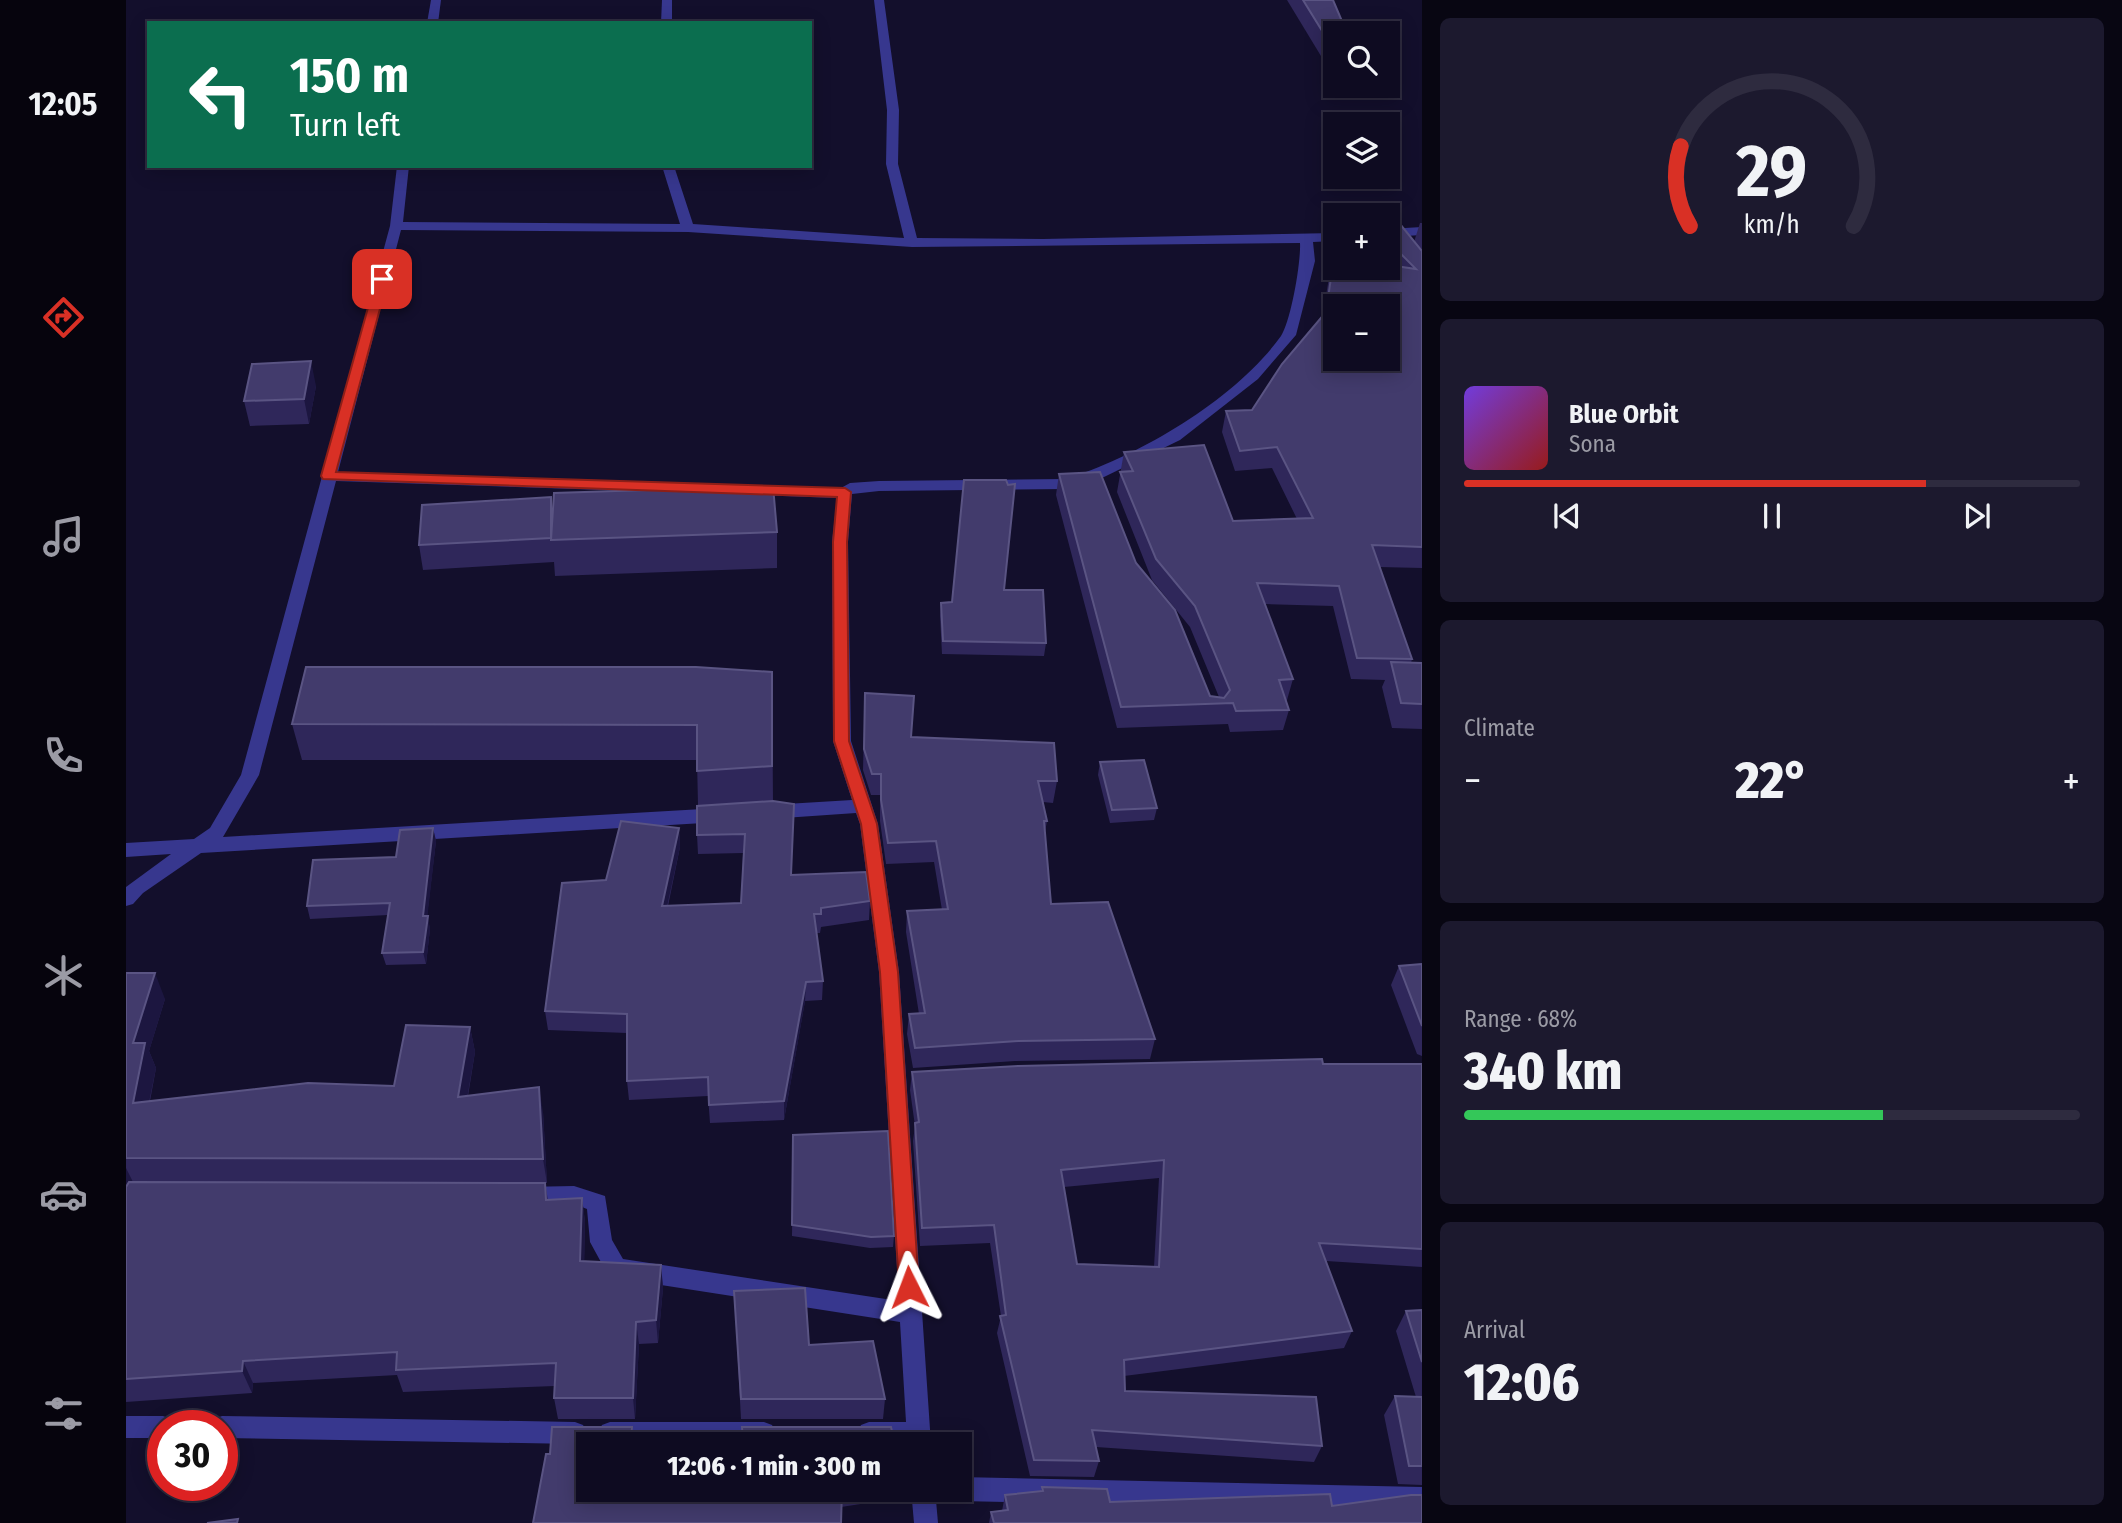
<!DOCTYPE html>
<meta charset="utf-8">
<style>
:root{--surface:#0e0b21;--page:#1c192e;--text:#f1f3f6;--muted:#9b9ba5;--line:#2e2b3f;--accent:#d93025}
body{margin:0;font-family:"Fira Sans Condensed",sans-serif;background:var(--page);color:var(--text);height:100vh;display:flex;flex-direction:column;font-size:26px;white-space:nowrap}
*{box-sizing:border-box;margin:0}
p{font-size:23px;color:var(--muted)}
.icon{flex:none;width:38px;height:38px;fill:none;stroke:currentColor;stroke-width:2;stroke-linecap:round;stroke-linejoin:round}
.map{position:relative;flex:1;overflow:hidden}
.details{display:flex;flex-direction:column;gap:18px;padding:18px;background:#080612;width:700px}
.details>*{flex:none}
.top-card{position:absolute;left:21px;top:21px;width:665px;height:147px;border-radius:0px;box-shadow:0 4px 18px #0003,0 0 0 2px var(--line);background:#0b6e4f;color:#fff;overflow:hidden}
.buttons{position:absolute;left:1197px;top:21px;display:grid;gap:14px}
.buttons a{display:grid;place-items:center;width:77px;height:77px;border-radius:0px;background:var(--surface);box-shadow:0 4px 18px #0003,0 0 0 2px var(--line);font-size:35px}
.speed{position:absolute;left:21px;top:1410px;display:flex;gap:14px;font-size:35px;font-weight:700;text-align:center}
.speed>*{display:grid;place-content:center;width:91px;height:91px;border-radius:50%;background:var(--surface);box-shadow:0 4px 18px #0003,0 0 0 2px var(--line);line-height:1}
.speed .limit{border:10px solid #d22;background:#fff;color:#111}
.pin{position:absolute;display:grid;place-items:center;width:60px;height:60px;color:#fff;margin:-30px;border-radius:14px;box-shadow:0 4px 10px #0006}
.me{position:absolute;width:77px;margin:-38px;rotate:357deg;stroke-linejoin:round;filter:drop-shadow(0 0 5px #0008)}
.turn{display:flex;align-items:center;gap:24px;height:147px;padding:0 28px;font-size:32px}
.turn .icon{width:91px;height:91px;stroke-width:2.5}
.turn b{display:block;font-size:49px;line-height:60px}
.big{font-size:52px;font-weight:800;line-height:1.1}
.details .widget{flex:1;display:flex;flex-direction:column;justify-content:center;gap:10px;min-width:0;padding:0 24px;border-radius:10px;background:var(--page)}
.details .dial{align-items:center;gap:0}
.dial svg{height:182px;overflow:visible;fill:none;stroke:var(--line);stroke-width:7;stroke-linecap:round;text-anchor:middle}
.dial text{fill:var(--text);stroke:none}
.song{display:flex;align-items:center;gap:21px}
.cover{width:84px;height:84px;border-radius:10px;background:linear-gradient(135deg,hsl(260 70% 55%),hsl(0 70% 35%))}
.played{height:7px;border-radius:4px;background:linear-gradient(90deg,var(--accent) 75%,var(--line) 75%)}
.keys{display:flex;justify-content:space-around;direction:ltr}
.heat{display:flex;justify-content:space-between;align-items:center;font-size:38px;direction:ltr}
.charge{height:10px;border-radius:5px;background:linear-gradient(90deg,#34c759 68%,var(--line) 0)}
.trip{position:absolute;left:450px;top:1432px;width:396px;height:70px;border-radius:0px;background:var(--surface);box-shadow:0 4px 18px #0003,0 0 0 2px var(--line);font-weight:800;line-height:70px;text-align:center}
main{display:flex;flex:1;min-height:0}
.dock{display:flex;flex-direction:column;width:126px;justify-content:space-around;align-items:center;background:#06040d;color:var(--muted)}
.dock .icon{width:49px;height:49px}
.dock .on{color:var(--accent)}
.dock b{font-size:32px;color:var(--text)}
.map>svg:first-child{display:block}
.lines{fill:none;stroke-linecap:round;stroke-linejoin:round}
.minor{fill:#37378e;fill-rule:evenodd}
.wall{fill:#2f275a;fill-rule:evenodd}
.shaded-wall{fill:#1c1640}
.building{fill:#423b6c;stroke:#5a5483;stroke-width:2;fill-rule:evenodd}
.route{fill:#d93025;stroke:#8d1f18;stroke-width:2}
</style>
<main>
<nav class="dock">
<b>12:05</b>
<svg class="icon on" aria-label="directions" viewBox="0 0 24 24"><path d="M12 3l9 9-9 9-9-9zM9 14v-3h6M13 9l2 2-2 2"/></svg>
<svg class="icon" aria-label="music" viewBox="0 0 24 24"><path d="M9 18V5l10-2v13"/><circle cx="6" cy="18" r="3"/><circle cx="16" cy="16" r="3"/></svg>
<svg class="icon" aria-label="phone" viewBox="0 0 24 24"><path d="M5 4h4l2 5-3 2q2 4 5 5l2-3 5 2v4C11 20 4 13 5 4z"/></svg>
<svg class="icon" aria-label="climate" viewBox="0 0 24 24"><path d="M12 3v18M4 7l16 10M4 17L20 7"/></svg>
<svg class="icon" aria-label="car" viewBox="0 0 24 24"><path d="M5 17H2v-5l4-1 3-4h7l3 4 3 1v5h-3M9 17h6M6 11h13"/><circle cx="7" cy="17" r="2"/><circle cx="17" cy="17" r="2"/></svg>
<svg class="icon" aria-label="filters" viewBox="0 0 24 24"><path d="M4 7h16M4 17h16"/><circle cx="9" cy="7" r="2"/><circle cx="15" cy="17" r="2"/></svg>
</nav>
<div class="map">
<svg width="1296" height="1523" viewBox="0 0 1296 1523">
<rect width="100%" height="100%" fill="#130f2c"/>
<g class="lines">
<g class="minor">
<path d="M 305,0 L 315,0 L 312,23 L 301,23 Z"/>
<path d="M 536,0 L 546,0 L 546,23 L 535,23 Z"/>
<path d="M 748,0 L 758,0 L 773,110 L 772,164 L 791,238 L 917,239 L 1209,233 L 1209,241 L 1187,242 L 1189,261 L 1170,335 L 1132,379 L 1054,440 L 978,477 L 940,489 L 753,491 L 726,494 L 722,542 L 725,741 L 752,824 L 773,972 L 805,1444 L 741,1444 L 735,1441 L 731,1433 L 735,1425 L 743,1422 L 780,1422 L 774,1322 L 490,1278 L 482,1275 L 464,1242 L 461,1209 L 448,1204 L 397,1205 L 389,1203 L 386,1196 L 389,1189 L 397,1187 L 448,1186 L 479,1196 L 486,1240 L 497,1259 L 773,1301 L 753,972 L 734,824 L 730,813 L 643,819 L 637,817 L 634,812 L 637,807 L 643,805 L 726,800 L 707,741 L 706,542 L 711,498 L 626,495 L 618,490 L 626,485 L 715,488 L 724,483 L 753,481 L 939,479 C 1012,457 1110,399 1155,336 C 1165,321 1175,262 1174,243 L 786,247 L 562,232 L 275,230 L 212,472 L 598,484 L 606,489 L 598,494 L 210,481 L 133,775 L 97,837 L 594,808 L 600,810 L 603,815 L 600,820 L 594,822 L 75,853 L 17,893 L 7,904 L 0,906 L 0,887 L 45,854 L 0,857 L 0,843 L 68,839 L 84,828 L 115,775 L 264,226 L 271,166 L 283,166 L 277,222 L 554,224 L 536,166 L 548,166 L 567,224 L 778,238 L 760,164 L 761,110 Z"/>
<path d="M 1296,227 L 1296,235 L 1262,237 L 1262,229 Z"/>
<path d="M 0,1416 L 37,1416 L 45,1419 L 48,1426 L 37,1426 L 37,1438 L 0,1438 Z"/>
<path d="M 96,1416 L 449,1422 L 457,1425 L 461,1433 L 457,1441 L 449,1444 L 96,1438 L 96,1426 L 85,1426 L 88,1419 Z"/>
<path d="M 484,1422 L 638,1422 L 646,1425 L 650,1433 L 646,1441 L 640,1444 L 482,1444 L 476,1441 L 472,1433 L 476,1425 Z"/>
<path d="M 833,1477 L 1296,1487 L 1296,1511 L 833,1501 L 825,1497 L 821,1489 L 833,1489 Z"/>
<path d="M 785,1489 L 809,1489 L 812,1523 L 788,1523 Z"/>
</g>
</g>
<g class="wall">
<path d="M 1161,0 L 1207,0 L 1209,55 L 1198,61 Z"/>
<path d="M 1294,223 L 1296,223 L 1296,568 L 1253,567 L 1286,659 L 1285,663 L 1296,663 L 1296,729 L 1266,728 L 1256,687 L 1259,680 L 1225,679 L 1207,606 L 1139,604 L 1167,679 L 1161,700 L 1160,700 L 1163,710 L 1157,730 L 1104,732 L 1102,724 L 991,728 L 930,495 L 933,474 L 1010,563 L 1084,696 L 1093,697 L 1064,627 L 1026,580 L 991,492 L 998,452 L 1107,521 L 1171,519 L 1146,468 L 1109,471 L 1096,432 L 1100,411 L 1126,410 L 1197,315 L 1203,277 L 1208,257 L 1262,268 L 1262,225 L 1288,242 Z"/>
<path d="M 190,386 L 183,424 L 124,426 L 118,401 Z"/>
<path d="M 425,497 L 427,511 L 651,532 L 651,568 L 429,576 L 428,562 L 297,570 L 293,545 Z"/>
<path d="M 878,590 L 920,643 L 918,656 L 816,654 L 814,616 L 815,603 L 826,602 Z"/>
<path d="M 646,672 L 647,801 L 666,875 L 744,901 L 743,920 L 695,927 L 694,933 L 690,933 L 697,981 L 696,1000 L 679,1001 L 658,1120 L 584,1123 L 582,1096 L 503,1100 L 501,1081 L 501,1033 L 422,1030 L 419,1011 L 480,880 L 553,828 L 554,847 L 542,906 L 615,903 L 617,853 L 572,854 L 571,835 L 572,805 L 571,760 L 176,760 L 166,724 Z"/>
<path d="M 739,693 L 785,737 L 931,781 L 927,803 L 917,802 L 921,821 L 919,832 L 925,904 L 1029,1039 L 1024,1059 L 889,1061 L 787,1068 L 781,1034 L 783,1014 L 793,1014 L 780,932 L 781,911 L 816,910 L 808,862 L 760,864 L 754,821 L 754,795 L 745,795 L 737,770 Z"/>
<path d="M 974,762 L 1031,808 L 1028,820 L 984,823 L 972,775 Z"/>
<path d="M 307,828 L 310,841 L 301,916 L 304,929 L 300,964 L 260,965 L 256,953 L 262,915 L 184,919 L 181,906 L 270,857 Z"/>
<path d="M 1296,964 L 1296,1056 L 1291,1054 L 1265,985 L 1273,966 Z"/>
<path d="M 0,973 L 39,999 L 23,1051 L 30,1068 L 24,1101 L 268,1086 L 344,1027 L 349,1052 L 342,1096 L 417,1112 L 421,1183 L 419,1183 L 422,1200 L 456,1198 L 459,1222 L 458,1261 L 535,1265 L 537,1288 L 532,1343 L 513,1344 L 509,1419 L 432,1419 L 428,1398 L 429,1386 L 277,1392 L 271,1375 L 127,1383 L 126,1393 L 0,1402 L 0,1187 L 1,1185 L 0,1186 Z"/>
<path d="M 1197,1064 L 1296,1064 L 1296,1267 L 1200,1261 L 1226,1331 L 1218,1348 L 998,1376 L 999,1391 L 1196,1446 L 1188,1462 L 970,1447 L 973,1461 L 968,1477 L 904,1476 L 871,1333 L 875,1316 L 864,1243 L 794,1246 L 787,1141 L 789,1126 L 784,1090 L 786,1072 ZM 1033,1178 L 1028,1267 L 951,1264 L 938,1187 Z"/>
<path d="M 667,1135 L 768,1236 L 767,1247 L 744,1248 L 666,1236 Z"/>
<path d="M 608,1291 L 759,1399 L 757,1419 L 615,1419 Z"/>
<path d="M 1296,1310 L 1296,1485 L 1272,1484 L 1258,1415 L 1269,1396 L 1290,1397 L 1270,1331 L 1280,1311 Z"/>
<path d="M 916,1487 L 984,1502 L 1206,1506 L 1296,1523 L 863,1523 L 865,1512 L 876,1511 L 879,1495 L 915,1492 Z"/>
<path d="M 462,1489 L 775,1489 L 774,1498 L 715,1507 Z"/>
</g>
<g class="shaded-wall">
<path d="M 1209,38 L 1209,55 L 1198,61 L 1203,42 Z"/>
<path d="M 185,361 L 190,386 L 183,424 L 178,399 Z"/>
<path d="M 307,828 L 310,841 L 300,929 L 297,916 Z"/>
<path d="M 553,828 L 554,847 L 537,925 L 536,906 Z"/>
<path d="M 302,916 L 304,929 L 300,964 L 297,952 Z"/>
<path d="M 29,973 L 39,999 L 23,1051 L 30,1068 L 18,1127 L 7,1103 L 7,1043 Z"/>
<path d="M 680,982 L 679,1001 L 658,1120 L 658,1101 Z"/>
<path d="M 344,1027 L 349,1052 L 337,1122 L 332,1097 Z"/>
<path d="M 413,1087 L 417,1112 L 421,1183 L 417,1159 Z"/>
<path d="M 0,1168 L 7,1182 L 0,1186 Z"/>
<path d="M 456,1198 L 459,1222 L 458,1284 L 454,1261 Z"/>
<path d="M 535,1265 L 537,1288 L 532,1343 L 530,1320 Z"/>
<path d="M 510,1322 L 513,1344 L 509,1419 L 507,1398 Z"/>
<path d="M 117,1361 L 127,1383 L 126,1393 L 116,1371 Z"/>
<path d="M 506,1427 L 508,1444 L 505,1444 Z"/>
</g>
<g class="building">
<path d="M 1177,0 L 1207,0 L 1221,33 L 1209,33 L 1209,38 L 1203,42 Z"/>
<path d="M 1274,224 L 1296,251 L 1296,547 L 1246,545 L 1286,659 L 1231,658 L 1213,586 L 1131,583 L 1167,679 L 1153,680 L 1163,710 L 1110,711 L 1107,703 L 995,707 L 933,474 L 974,472 L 1010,563 L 1049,610 L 1084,696 L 1098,698 L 1104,690 L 1069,606 L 1030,559 L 994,472 L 1007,471 L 998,452 L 1078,445 L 1107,521 L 1187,518 L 1151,447 L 1114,451 L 1100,411 L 1126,410 L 1156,364 L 1200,312 L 1208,257 L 1209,257 L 1209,268 L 1262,268 L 1262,265 L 1290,269 L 1262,241 L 1262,225 ZM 1209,306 L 1262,306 L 1262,359 L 1209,359 Z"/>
<path d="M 185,361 L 178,399 L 118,401 L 126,364 Z"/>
<path d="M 838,480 L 880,480 L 882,485 L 889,484 L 878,590 L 917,590 L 920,643 L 817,641 L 815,603 L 826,602 Z"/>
<path d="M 647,486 L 651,532 L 425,540 L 428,493 Z"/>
<path d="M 425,497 L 425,538 L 293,545 L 296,505 Z"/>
<path d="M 1265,662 L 1296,663 L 1296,704 L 1275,703 Z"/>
<path d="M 180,667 L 570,667 L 646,672 L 646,766 L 571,771 L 571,725 L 166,724 Z"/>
<path d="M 739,693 L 788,696 L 785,737 L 928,743 L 931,781 L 912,781 L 921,821 L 918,821 L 925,904 L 982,902 L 1029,1039 L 892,1041 L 789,1048 L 783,1014 L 799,1013 L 781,911 L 822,909 L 810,841 L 762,843 L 755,800 L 755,774 L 746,774 L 738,749 Z"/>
<path d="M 1018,760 L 1031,808 L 986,810 L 974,762 Z"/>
<path d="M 647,801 L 668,804 L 665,875 L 740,872 L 744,901 L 695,908 L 695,914 L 688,914 L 697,981 L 680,982 L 658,1101 L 583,1105 L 582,1077 L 501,1081 L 501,1014 L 419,1011 L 436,883 L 480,880 L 495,821 L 553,828 L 536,906 L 615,903 L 619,834 L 571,835 L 571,806 Z"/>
<path d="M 307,828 L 297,916 L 302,916 L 297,952 L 256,953 L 264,903 L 181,906 L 187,860 L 270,857 L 274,830 Z"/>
<path d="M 1296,964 L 1296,1026 L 1273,966 Z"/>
<path d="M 0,973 L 29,973 L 7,1043 L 19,1043 L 7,1103 L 182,1083 L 268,1086 L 280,1025 L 344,1027 L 332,1097 L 413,1087 L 417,1159 L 0,1158 Z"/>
<path d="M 1196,1059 L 1197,1064 L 1296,1064 L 1296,1249 L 1193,1243 L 1226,1331 L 998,1360 L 999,1391 L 1190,1397 L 1196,1446 L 966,1430 L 973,1461 L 908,1460 L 874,1316 L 880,1315 L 868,1225 L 796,1228 L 789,1123 L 793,1122 L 786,1072 L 892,1066 ZM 1038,1160 L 1033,1267 L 951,1264 L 935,1170 Z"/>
<path d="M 762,1131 L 768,1236 L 745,1237 L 666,1225 L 667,1135 Z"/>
<path d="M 3,1182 L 419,1183 L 420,1200 L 456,1198 L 454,1261 L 535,1265 L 530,1320 L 510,1322 L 507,1398 L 428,1398 L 430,1363 L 270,1370 L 271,1352 L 117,1361 L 116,1371 L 0,1379 L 0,1187 Z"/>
<path d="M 679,1288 L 683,1345 L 747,1341 L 759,1399 L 615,1399 L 608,1291 Z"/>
<path d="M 1296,1310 L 1296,1362 L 1280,1311 Z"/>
<path d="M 1269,1396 L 1296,1397 L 1296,1466 L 1283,1466 Z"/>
<path d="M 426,1427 L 506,1427 L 505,1444 L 462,1444 L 462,1489 L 716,1489 L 715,1523 L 407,1523 L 420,1454 L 424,1454 Z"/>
<path d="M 616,1427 L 765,1427 L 769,1444 L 608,1444 L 617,1443 Z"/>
<path d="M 916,1487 L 981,1489 L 984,1502 L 1204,1494 L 1206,1506 L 1285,1495 L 1296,1495 L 1296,1523 L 868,1523 L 865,1512 L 882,1510 L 879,1495 L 917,1491 Z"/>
<path d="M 112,1519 L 111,1523 L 81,1523 Z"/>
</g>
<path class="route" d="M 256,275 L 262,279 L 210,472 L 719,488 L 725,492 L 721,542 L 723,741 L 751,824 L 772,972 L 793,1287 L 790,1294 L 783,1297 L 775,1294 L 773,1287 L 754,972 L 735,824 L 708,741 L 707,542 L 711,497 L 197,479 L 195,476 L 250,279 Z"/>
</svg>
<div class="buttons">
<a><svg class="icon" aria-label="search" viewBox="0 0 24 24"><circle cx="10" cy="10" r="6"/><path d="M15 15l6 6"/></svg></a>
<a><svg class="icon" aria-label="layers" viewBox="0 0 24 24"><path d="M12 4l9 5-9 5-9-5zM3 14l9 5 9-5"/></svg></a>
<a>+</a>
<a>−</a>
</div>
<div class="speed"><div class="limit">30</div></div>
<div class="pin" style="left:256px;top:279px;background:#d93025"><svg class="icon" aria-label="arrive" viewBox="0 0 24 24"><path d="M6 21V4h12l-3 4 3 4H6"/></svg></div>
<svg class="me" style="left:783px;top:1287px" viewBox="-20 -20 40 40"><path d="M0-17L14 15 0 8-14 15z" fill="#d93025" stroke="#fff" stroke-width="4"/></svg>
<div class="trip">12:06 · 1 min · 300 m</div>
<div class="top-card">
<div class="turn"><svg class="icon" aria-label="left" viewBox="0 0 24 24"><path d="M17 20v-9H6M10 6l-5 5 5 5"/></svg><div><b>150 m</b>Turn left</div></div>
</div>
</div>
<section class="details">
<div class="widget dial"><svg viewBox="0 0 100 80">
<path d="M14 69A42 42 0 1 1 86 69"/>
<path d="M14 69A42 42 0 0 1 10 34" stroke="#d93025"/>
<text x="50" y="56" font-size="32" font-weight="700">29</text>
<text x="50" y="72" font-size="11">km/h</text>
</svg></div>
<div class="widget">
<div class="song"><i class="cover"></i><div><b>Blue Orbit</b><p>Sona</p></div></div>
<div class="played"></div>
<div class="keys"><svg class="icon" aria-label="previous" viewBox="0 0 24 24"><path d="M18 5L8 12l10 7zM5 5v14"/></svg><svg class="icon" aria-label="pause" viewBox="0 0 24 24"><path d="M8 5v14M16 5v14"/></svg><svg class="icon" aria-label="next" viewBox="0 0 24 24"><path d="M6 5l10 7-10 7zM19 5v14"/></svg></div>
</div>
<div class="widget"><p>Climate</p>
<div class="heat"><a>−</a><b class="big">22°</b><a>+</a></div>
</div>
<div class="widget"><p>Range · 68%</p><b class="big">340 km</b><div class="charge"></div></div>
<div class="widget"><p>Arrival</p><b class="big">12:06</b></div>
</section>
</main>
